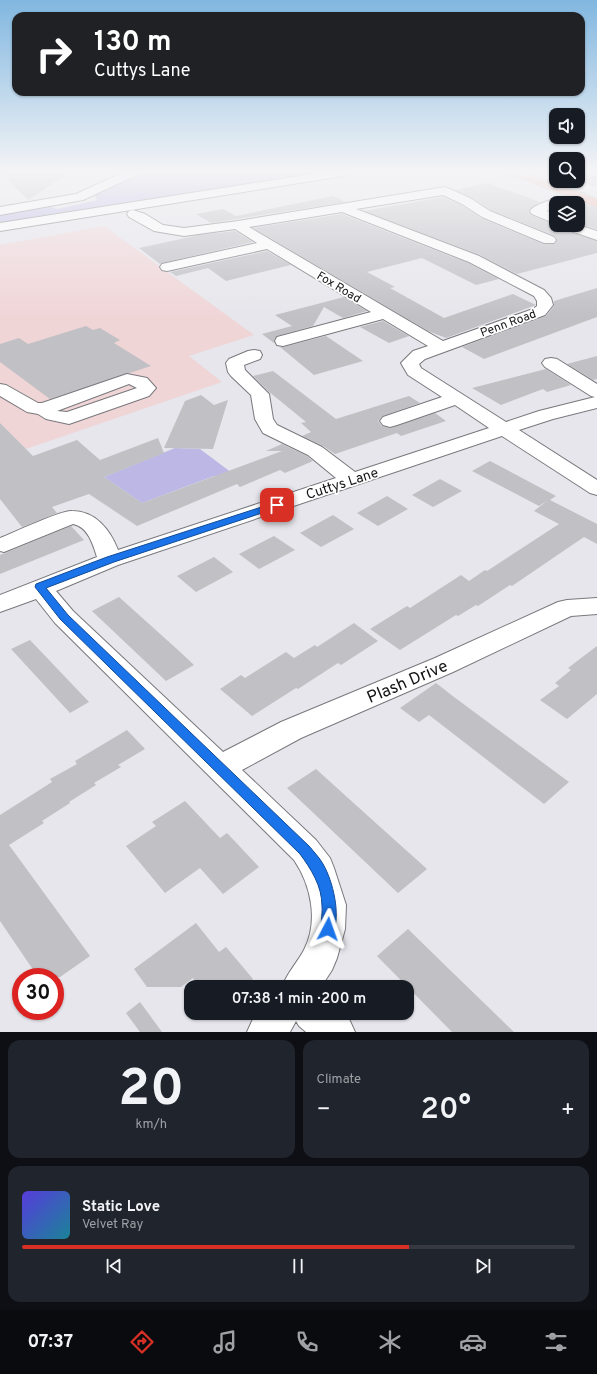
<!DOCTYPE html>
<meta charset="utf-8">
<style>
:root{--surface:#171b24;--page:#20242c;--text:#f1f3f6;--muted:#9ea1a6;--line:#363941;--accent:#d93025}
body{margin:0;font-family:Overpass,sans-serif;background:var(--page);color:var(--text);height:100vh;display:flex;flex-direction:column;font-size:15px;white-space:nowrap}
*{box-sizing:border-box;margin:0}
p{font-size:13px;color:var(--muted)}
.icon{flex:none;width:22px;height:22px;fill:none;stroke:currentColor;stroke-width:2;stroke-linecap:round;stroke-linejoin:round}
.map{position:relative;height:1032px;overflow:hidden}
.side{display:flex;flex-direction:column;gap:8px;padding:8px;background:#0d0f14;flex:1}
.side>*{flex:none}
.banner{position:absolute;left:12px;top:12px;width:573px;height:84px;border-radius:12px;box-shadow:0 1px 3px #0004;background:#202124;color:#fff;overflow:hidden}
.buttons{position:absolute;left:549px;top:108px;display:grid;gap:8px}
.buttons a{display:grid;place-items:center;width:36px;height:36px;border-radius:8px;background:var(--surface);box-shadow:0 1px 3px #0004;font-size:20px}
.speed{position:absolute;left:12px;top:968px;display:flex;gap:8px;font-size:20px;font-weight:700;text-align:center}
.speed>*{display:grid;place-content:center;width:52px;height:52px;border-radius:50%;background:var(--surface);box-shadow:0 1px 3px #0004;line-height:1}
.speed .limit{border:6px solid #d22;background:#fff;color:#111}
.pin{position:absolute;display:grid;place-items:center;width:34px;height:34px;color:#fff;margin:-17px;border-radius:8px;box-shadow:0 2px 6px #0006}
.me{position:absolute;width:44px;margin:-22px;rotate:4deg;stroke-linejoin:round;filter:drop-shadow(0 0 3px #0008)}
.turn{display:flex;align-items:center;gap:14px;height:84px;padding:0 16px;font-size:18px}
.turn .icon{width:52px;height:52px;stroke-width:2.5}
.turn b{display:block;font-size:28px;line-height:34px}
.big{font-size:30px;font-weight:600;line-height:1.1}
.side .widget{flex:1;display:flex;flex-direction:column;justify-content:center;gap:6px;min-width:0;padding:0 14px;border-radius:12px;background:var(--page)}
.side .dial{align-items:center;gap:0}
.dial b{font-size:52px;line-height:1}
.song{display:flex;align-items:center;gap:12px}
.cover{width:48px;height:48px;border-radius:6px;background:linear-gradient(135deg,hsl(250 70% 55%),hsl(190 70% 35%))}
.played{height:4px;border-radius:2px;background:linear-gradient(90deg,var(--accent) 70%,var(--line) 70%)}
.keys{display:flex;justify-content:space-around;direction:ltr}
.heat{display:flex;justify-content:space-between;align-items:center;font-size:22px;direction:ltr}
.side .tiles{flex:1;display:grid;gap:8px;grid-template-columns:1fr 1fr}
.widget:last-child{grid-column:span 2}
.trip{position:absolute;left:184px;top:980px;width:230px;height:40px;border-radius:12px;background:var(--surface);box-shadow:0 1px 3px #0004;font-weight:600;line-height:40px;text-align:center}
.menu{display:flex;height:64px;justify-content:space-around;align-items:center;background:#090b0e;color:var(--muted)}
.menu .icon{width:28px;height:28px}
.menu .on{color:var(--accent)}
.menu b{font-size:18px;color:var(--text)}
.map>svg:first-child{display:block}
.education{fill:#f0d5d7}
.green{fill:#bcb7e5}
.building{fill:#c0c0c5}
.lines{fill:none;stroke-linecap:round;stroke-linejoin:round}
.minor-tunnel{stroke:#c6c6cc;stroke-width:13;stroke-dasharray:13 6;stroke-linecap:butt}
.minor-casing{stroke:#78787d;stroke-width:2}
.major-casing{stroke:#c2c2c2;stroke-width:2}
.minor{fill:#fff;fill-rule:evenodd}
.major{fill:#ecab9b;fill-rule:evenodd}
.route{fill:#1a73e8;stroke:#114b97}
.labels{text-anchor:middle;stroke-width:3.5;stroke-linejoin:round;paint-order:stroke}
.far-street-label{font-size:12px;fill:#141416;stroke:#fff}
.street-label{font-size:14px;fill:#141416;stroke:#fff}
.near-street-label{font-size:17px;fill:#141416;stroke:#fff}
</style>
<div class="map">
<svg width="597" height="1032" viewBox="0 0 597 1032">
<rect width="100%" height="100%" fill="#e6e6ec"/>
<path class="education" d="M 104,226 L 254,335 L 189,356 L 222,382 L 26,449 L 0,423 L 0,245 Z"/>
<g class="green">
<path d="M 158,172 L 335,172 L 0,225 L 0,213 L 46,206 L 58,209 L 97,200 L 94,194 L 144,174 Z"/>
<path d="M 175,448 L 200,449 L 236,476 L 223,482 L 214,476 L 142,503 L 104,477 Z"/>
</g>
<g class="building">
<path d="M 0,172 L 71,172 L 28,200 Z"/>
<path d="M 488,183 L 540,202 L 529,210 L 531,215 L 555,225 L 560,225 L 562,229 L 597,241 L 597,253 L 517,274 L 480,255 L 364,211 L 443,197 L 461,205 L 481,218 L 543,244 L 555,244 L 557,239 L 555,236 L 491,210 L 471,197 L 455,190 Z"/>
<path d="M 333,196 L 346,202 L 211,223 L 196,214 L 223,209 L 236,216 Z"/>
<path d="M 587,205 L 597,208 L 597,229 L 578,224 L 578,207 Z"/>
<path d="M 342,214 L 468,263 L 499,279 L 476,285 L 422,258 L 367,272 L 395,287 L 390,288 L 444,318 L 513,294 L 536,305 L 446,338 L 428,331 L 253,228 Z"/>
<path d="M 235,231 L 253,242 L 162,263 L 160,264 L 139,248 L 199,235 Z"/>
<path d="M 267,251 L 291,265 L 226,281 L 208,268 L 176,276 L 170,272 Z"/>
<path d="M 597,288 L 597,317 L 484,359 L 462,347 L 546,316 L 554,306 L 554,301 Z"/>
<path d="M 344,297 L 367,311 L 343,318 L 324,307 L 313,326 L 277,336 L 274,340 L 274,343 L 262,334 L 292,326 L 275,315 Z"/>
<path d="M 383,321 L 409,336 L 389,343 L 360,327 Z"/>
<path d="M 86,326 L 93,330 L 100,328 L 120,340 L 114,343 L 151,366 L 50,399 L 0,362 L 0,344 L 19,338 L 28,344 Z"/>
<path d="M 326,336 L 363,361 L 314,375 L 280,347 L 283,347 Z"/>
<path d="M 597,356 L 597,379 L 593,380 L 567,364 Z"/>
<path d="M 546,369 L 571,385 L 547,392 L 543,389 L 501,405 L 472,388 Z"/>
<path d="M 273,371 L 336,419 L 409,396 L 420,403 L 383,416 L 378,421 L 382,426 L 390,428 L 435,413 L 446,421 L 401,436 L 397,433 L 335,454 L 323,446 L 302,436 L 311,432 L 301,423 L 306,422 L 268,391 L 253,376 Z"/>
<path d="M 201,395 L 214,405 L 228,400 L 213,449 L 164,448 L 185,401 Z"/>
<path d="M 0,423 L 33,456 L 77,440 L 100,460 L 158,438 L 164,453 L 104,477 L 142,503 L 282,451 L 266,451 L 282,444 L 307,456 L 313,461 L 285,473 L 280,470 L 240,487 L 237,484 L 137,526 L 89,494 L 52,507 L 57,513 L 22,527 L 0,499 Z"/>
<path d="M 490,461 L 556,496 L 550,500 L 597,524 L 597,544 L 584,537 L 512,586 L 510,585 L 478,606 L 476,605 L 458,616 L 456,615 L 400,650 L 370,629 L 407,606 L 410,608 L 461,575 L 469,581 L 485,570 L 487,571 L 559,524 L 534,511 L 547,501 L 539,506 L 472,471 Z"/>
<path d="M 440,479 L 462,491 L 433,507 L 412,495 Z"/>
<path d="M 387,496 L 408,509 L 378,526 L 357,513 Z"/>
<path d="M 333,515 L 354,529 L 321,547 L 300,533 Z"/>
<path d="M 71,526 L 84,540 L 0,574 L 0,555 Z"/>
<path d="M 274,536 L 295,550 L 259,569 L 239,554 Z"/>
<path d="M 214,557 L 233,572 L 196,592 L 177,576 Z"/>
<path d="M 119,597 L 178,650 L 194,665 L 166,681 L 92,611 Z"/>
<path d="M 354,623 L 378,641 L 341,665 L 338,663 L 298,689 L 296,688 L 252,716 L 220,689 L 241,675 L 245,678 L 286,652 L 294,658 L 315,645 L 317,647 Z"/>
<path d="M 30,640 L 89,702 L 70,713 L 11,649 Z"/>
<path d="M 597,646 L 597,694 L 567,719 L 540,700 L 559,686 L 555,683 L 571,670 L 568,668 Z"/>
<path d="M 436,683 L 454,697 L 569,782 L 544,804 L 429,715 L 419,722 L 400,708 Z"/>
<path d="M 127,730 L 145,749 L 118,765 L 121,767 L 94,783 L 96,785 L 69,802 L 70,803 L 42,821 L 44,823 L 9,845 L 90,956 L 60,977 L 38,977 L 0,921 L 0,815 L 52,782 L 50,779 L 77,764 L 75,761 Z"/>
<path d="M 316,769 L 368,816 L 427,869 L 398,893 L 287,788 Z"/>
<path d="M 185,801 L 220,838 L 227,833 L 259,867 L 223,894 L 200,868 L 165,893 L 126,846 L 156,826 L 152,822 Z"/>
<path d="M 196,923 L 219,952 L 226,947 L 253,979 L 243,987 L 200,987 L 193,978 L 181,987 L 147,987 L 134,969 Z"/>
<path d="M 408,929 L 452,972 L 514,1032 L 452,1032 L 377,956 Z"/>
<path d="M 140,1002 L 162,1032 L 140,1032 L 126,1013 Z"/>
</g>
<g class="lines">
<path class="minor-tunnel" d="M 586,177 L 597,180"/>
<g class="minor-casing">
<g id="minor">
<path d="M 124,172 L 140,172 L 139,174 L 83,200 L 0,215 L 0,207 L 76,194 Z"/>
<path d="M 325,172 L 354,172 L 349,175 L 0,231 L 0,223 Z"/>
<path d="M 586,172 L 597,172 L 597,177 L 587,174 Z"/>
<path d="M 445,187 L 470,198 L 490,211 L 554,237 L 556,240 L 554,243 L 544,243 L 482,217 L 462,204 L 443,195 L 356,209 L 479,256 L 544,290 L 551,298 L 553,305 L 545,315 L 425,359 L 419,364 L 421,368 L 506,422 L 539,411 L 595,397 L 591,396 L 545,367 L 542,363 L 545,359 L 551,358 L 557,359 L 597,384 L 597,408 L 553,419 L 519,430 L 597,480 L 597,495 L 590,493 L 502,436 L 118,565 L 56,591 L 73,611 L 223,752 L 281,722 L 435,658 L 558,602 L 567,600 L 597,598 L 597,614 L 571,616 L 453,672 L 301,738 L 242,770 L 316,840 L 330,858 L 334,868 L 346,905 L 345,929 L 337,958 L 332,970 L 321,987 L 282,987 C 287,973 297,963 304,950 C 319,921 311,885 294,860 L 55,623 L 36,599 L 0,612 L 0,595 L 97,557 C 93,544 88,527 73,524 L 4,552 L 0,551 L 0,538 C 13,533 61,510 72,511 C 95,511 110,529 118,550 L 336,478 L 308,455 L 263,433 L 255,419 L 251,395 L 231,376 L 228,372 L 226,363 L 229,359 L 248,351 L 254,350 L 260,351 L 262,355 L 260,359 L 244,365 L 245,370 L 269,394 L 273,419 L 277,425 L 322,447 L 355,472 L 489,428 L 455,405 L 397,425 L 390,427 L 383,425 L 380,421 L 383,417 L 442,397 L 408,375 L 401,363 L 413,351 L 428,346 L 383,319 L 283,346 L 277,345 L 275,341 L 277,337 L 371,312 L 267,249 L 167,271 L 162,270 L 160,267 L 162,264 L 257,243 L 235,229 L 184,236 L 154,231 L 129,217 L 127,214 L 129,211 L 133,210 L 145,214 L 163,225 L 184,228 L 238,221 ZM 342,212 L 469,262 L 534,296 L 537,301 L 537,306 L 533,309 L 443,341 L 249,227 Z"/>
<path d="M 581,193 L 585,194 L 587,197 L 585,200 L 572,203 L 556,203 L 556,207 L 547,211 L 556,215 L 556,224 L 532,214 L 530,211 C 536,201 569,196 581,193 Z"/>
<path d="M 561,225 L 578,225 L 597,231 L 597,240 L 562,228 Z"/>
<path d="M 127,374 L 147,378 L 156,388 L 149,396 L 69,424 L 46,419 L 38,414 L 27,412 L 0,396 L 0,384 L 6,385 L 38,403 L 42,403 ZM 129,384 L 137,388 L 67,412 L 57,411 Z"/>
<path d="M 257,1013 L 342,1013 L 349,1019 L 355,1032 L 306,1032 L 299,1026 L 296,1021 L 290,1032 L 247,1032 L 253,1019 Z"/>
</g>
</g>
<g class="major-casing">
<path id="major" d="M 501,172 L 521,172 L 530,175 L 597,199 L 597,207 L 522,179 L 502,174 Z"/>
</g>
<use href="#minor" class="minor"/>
<use href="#major" class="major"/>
</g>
<linearGradient id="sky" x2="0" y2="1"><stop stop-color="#81b7e0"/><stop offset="0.54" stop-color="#f4f4f6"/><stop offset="1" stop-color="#f4f4f6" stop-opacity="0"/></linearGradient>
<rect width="597" height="317" fill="url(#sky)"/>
<path class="route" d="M 277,502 L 280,503 L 281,505 L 280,507 L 114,562 L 46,588 L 68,615 L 309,846 C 314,852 319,857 323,864 C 333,881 341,915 333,934 L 328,936 L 323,934 C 319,925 323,915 322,906 C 322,886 311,869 300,854 L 60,619 L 35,587 L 36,584 L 107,557 Z"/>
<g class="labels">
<g class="far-street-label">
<text transform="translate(339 287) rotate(31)" y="4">Fox Road</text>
<text transform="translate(508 323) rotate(-20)" y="4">Penn Road</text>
</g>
<g class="street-label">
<text transform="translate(342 483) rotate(-18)" y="5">Cuttys Lane</text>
</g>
<g class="near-street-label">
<text transform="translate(407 681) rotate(-23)" y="6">Plash Drive</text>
</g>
</g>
</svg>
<div class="buttons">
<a><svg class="icon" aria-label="sound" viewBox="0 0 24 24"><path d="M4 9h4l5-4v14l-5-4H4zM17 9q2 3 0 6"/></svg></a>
<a><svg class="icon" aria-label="search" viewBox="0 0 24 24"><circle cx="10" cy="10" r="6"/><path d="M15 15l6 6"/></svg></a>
<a><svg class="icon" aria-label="layers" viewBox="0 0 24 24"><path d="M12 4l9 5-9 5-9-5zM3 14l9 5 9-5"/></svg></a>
</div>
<div class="speed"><div class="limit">30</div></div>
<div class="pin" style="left:277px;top:505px;background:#d93025"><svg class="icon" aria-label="arrive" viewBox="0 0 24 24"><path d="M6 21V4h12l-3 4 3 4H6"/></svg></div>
<svg class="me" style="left:328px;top:929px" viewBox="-20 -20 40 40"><path d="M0-17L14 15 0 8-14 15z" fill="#1a73e8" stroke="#fff" stroke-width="4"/></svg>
<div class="trip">07:38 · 1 min · 200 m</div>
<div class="banner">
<div class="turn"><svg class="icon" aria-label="right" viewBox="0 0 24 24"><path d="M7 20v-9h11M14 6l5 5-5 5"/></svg><div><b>130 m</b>Cuttys Lane</div></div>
</div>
</div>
<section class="side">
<div class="tiles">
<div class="widget dial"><b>20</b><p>km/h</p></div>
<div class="widget"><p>Climate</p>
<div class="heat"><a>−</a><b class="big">20°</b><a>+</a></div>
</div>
<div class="widget">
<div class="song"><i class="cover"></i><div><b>Static Love</b><p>Velvet Ray</p></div></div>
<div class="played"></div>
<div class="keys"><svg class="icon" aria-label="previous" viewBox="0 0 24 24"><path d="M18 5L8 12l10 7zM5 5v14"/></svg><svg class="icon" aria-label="pause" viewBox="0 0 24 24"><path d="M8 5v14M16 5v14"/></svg><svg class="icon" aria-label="next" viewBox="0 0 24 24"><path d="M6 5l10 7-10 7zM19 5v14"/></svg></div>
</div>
</div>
</section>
<nav class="menu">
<b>07:37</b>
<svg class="icon on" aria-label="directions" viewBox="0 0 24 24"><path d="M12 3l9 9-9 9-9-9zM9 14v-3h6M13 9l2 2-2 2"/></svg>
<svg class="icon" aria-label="music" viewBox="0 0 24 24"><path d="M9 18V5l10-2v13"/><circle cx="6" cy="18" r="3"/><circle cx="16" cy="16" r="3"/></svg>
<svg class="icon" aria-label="phone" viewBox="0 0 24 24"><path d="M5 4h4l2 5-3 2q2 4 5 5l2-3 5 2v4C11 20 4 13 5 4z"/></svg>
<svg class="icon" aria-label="climate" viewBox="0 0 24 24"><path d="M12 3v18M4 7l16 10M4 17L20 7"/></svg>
<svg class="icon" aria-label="car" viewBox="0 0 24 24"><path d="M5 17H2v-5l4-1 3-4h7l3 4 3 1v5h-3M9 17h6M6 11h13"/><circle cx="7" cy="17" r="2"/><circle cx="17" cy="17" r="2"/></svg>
<svg class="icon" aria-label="filters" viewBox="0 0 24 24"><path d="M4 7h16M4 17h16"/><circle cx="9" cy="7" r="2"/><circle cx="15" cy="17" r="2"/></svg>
</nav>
